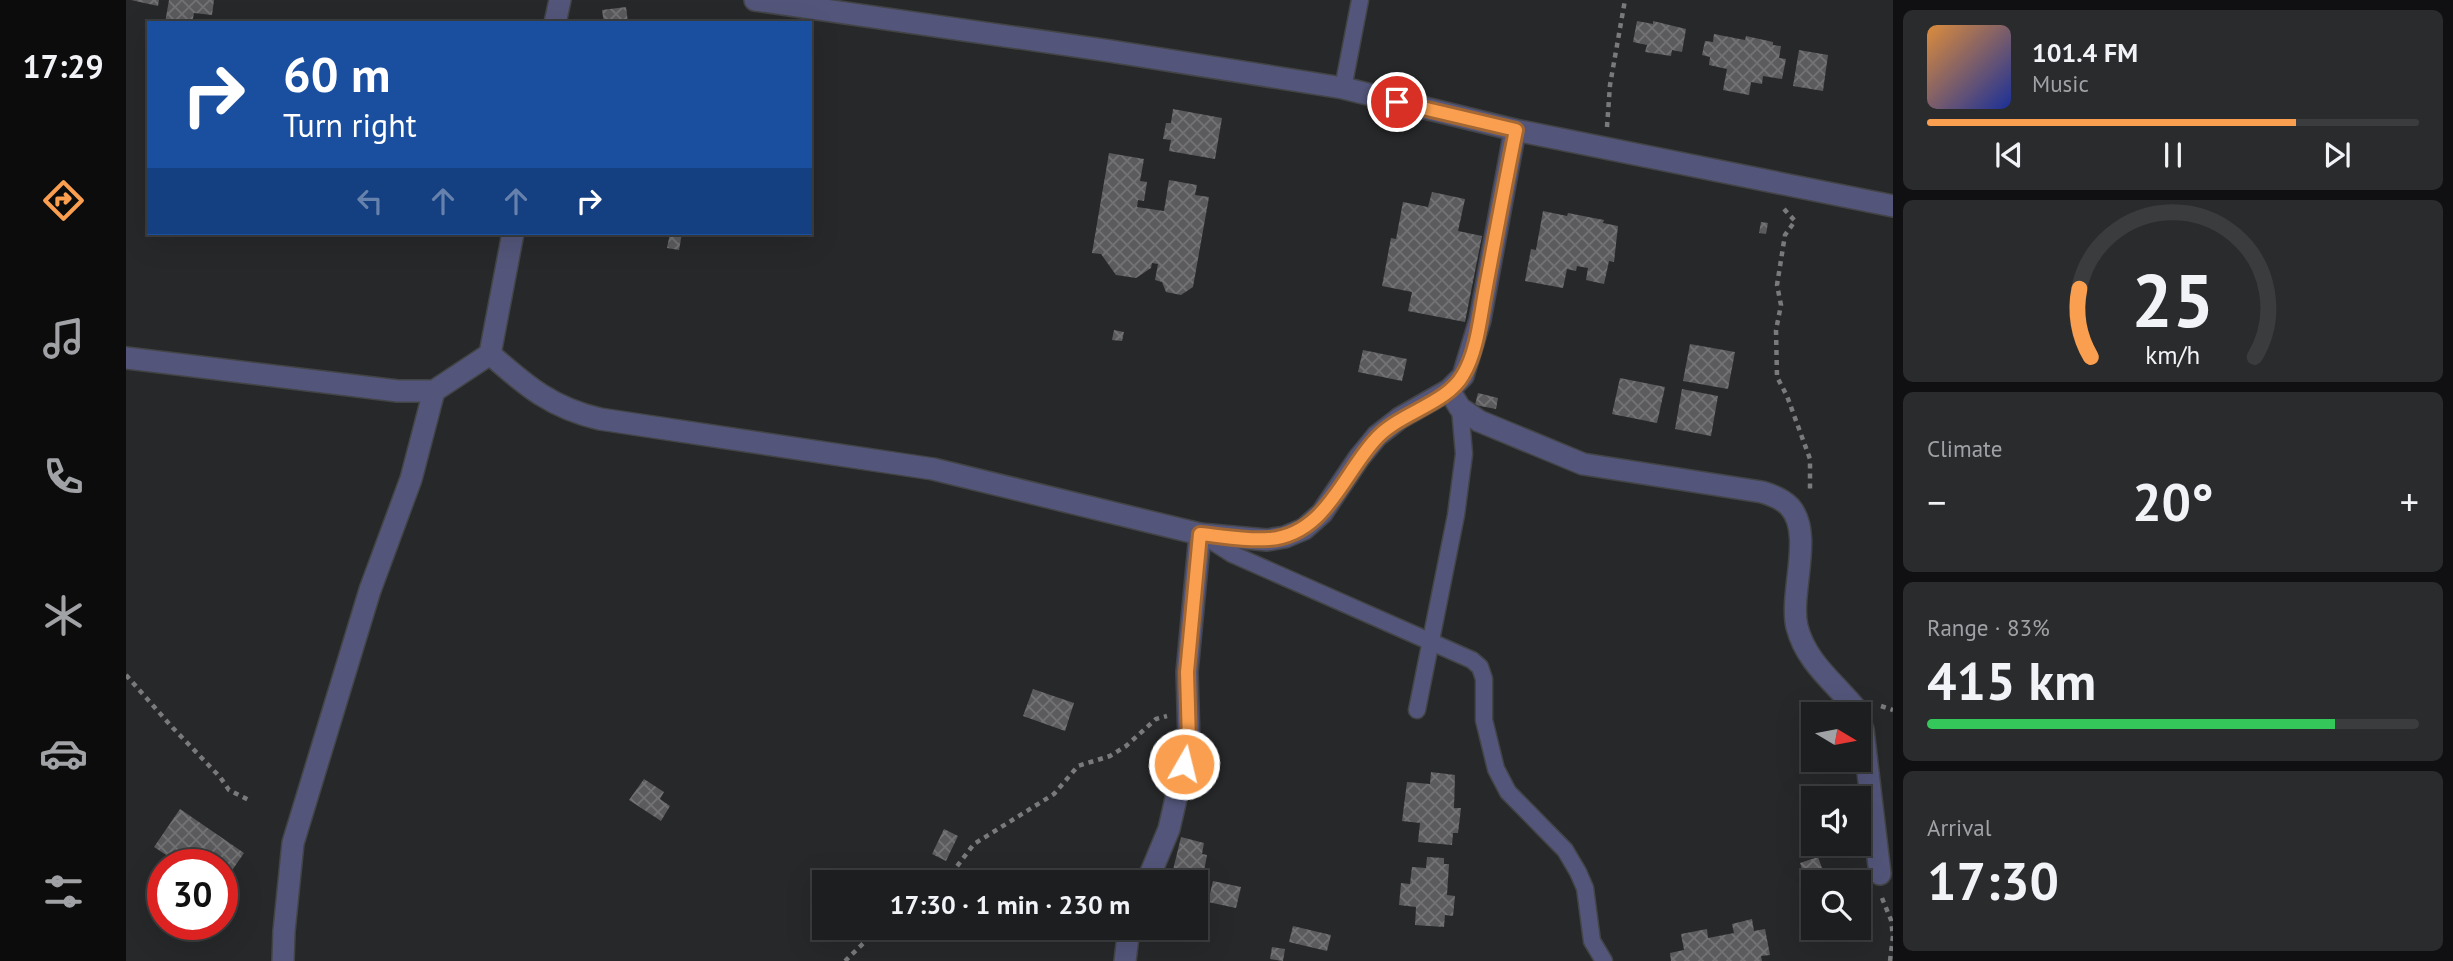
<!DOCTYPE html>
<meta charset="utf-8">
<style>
:root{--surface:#1d1e20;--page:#2a2b2d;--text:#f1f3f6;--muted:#a0a2a5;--line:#3b3c3e;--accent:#fa9f4f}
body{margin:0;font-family:"PT Sans",sans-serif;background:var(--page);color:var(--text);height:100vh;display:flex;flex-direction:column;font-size:26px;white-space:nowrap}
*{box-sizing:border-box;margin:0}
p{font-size:23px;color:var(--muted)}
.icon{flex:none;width:38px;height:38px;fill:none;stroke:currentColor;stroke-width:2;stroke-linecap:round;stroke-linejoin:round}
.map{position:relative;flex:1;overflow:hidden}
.details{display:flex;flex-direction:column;gap:10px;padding:10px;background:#101012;width:560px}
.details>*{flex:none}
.banner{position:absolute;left:21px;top:21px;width:665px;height:214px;border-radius:0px;box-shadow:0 7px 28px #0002,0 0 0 2px var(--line);background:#1a4fa0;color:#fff;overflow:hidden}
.needle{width:46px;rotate:100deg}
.fabs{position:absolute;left:1675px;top:702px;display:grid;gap:14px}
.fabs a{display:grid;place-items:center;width:70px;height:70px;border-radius:0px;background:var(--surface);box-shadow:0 7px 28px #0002,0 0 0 2px var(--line);font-size:35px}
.speed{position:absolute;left:21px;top:849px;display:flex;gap:14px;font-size:35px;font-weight:700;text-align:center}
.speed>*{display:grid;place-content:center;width:91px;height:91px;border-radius:50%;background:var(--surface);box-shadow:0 7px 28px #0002,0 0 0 2px var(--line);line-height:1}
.speed .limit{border:10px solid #d22;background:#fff;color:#111}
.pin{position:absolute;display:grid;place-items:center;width:60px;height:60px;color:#fff;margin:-30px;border:4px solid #fff;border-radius:50%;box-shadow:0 2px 7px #0007}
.me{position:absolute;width:77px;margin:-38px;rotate:8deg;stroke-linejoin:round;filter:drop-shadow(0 0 5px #0008)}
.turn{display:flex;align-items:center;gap:24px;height:147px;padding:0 21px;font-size:32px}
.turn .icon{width:91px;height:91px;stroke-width:2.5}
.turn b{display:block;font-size:49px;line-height:60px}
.lanes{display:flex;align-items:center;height:66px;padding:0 21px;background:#0003;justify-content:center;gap:35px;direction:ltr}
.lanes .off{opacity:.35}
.big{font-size:52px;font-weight:600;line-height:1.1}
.details .card{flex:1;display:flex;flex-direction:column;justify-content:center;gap:10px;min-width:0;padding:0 24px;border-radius:10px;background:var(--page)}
.details .dial{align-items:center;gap:0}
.dial svg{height:182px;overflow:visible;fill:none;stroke:var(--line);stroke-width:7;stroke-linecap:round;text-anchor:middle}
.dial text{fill:var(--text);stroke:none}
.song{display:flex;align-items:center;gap:21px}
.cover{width:84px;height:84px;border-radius:10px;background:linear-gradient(135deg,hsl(30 70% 55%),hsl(230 70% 35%))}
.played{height:7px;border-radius:4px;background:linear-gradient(90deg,var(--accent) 75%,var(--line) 75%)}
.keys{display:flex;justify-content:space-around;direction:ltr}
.heat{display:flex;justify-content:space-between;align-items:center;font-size:38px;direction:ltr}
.charge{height:10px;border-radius:5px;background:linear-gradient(90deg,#34c759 83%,var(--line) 0)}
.trip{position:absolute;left:686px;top:870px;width:396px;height:70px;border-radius:0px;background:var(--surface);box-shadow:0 7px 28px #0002,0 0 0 2px var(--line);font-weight:600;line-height:70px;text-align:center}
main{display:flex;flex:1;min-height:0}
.tabs{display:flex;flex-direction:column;width:126px;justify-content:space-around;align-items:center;background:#0c0c0d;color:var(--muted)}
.tabs .icon{width:49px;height:49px}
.tabs .selected{color:var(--accent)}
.tabs b{font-size:32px;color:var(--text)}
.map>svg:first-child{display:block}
.building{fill:url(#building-cross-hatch)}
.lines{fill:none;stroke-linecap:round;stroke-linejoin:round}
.service-casing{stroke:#434446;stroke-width:19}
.minor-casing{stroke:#434446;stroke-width:24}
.path{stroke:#7a7a7c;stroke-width:4.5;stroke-dasharray:5 5;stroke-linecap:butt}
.service{stroke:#53567a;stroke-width:16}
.minor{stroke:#53567a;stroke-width:21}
.route-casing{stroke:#a26733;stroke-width:18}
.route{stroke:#fa9f4f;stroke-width:12}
</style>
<main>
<nav class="tabs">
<b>17:29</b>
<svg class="icon selected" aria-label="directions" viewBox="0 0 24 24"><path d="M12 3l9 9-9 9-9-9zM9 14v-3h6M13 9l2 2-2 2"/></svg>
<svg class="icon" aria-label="music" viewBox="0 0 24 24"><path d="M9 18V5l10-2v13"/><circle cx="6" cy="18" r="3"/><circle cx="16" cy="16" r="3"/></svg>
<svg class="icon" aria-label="phone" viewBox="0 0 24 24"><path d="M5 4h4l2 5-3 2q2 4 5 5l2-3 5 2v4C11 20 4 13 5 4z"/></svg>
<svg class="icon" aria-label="climate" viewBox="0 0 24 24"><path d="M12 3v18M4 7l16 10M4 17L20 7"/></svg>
<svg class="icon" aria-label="car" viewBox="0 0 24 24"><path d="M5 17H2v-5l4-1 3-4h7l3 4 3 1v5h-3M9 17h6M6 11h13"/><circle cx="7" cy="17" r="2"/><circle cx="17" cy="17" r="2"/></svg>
<svg class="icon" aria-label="filters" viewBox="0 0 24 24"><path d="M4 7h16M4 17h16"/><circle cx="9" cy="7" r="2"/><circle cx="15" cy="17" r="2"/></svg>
</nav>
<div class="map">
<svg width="1767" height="961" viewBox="0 0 1767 961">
<defs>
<pattern id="building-cross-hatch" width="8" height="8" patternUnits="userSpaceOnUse" patternTransform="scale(1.75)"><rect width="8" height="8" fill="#5b5b5e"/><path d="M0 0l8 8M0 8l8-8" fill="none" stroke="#737375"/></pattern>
</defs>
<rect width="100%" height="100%" fill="#27282a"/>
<g class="building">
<path d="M 5,0 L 33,0 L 32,6 Z"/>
<path d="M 43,0 L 88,0 L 86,15 L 68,13 L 66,23 L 39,23 Z"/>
<path d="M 500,7 L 502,22 L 478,23 L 476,10 Z"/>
<path d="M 1511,21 L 1527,24 L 1527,21 L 1560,29 L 1556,52 L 1546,50 L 1545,56 L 1519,52 L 1521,45 L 1507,42 Z"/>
<path d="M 1588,34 L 1619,40 L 1620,36 L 1647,42 L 1647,45 L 1655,46 L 1653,58 L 1660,59 L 1656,79 L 1637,76 L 1636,84 L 1625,82 L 1623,95 L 1597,90 L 1601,69 L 1583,65 L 1584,57 L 1576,55 L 1579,41 L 1587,42 Z"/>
<path d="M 1673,50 L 1702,55 L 1697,91 L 1667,86 Z"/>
<path d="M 1047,109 L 1096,118 L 1089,159 L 1043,151 L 1045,140 L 1037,139 L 1040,123 L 1045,123 Z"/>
<path d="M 983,153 L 1018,159 L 1014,181 L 1021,182 L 1018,201 L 1012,200 L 1011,207 L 1038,211 L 1043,180 L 1071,185 L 1069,195 L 1083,197 L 1067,287 L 1055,295 L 1040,292 L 1036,282 L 1029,280 L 1032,264 L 1026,263 L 1025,268 L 1010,278 L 990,275 L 975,254 L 966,253 Z"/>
<path d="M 1306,192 L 1339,199 L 1332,231 L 1356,236 L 1339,322 L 1282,311 L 1286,292 L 1256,286 L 1265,238 L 1270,239 L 1277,202 L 1302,207 Z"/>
<path d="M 1417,211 L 1441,216 L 1442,213 L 1478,220 L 1477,223 L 1492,226 L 1488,262 L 1483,261 L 1478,284 L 1460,280 L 1462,268 L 1451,266 L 1450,271 L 1441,269 L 1437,288 L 1399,281 L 1405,249 L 1410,250 Z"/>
<path d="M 1635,222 L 1642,223 L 1640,234 L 1633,233 Z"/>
<path d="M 544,233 L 556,233 L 553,250 L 541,248 Z"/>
<path d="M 988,330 L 998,332 L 996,341 L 986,340 Z"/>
<path d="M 1564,344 L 1609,352 L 1602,389 L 1557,381 Z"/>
<path d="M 1237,350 L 1281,359 L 1276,381 L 1232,372 Z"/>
<path d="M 1494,378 L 1539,387 L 1531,423 L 1486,414 Z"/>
<path d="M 1556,389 L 1592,396 L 1585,436 L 1549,429 Z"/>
<path d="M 1352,393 L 1372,398 L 1370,409 L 1349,405 Z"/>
<path d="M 907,689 L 948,703 L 939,731 L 897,716 Z"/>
<path d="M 1305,772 L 1329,775 L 1328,808 L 1335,808 L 1332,833 L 1327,833 L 1326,845 L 1292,842 L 1294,823 L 1276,821 L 1281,782 L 1304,784 Z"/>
<path d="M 518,779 L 538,792 L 534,799 L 544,806 L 535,821 L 503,800 Z"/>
<path d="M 54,809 L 118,853 L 96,885 L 96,864 L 54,864 L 28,847 Z"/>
<path d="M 818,829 L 832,836 L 820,861 L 806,854 Z"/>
<path d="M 1055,837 L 1078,843 L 1076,854 L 1081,855 L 1078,871 L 1072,870 L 1070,876 L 1047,870 Z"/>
<path d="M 1301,857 L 1318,858 L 1318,864 L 1323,864 L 1321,895 L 1329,896 L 1327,916 L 1319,915 L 1318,927 L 1289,925 L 1290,907 L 1273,905 L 1275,883 L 1284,884 L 1286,867 L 1300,868 Z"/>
<path d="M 1692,857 L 1701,882 L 1687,882 L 1687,891 L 1684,892 L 1674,863 Z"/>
<path d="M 1087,881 L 1115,887 L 1110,908 L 1082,902 Z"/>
<path d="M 1626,919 L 1628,931 L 1639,929 L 1644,955 L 1635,956 L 1636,961 L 1545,961 L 1544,953 L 1558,950 L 1555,934 L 1581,929 L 1582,938 L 1608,933 L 1606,924 Z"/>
<path d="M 1167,926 L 1205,935 L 1201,951 L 1163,942 Z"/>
<path d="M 1146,947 L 1159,949 L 1157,961 L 1144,959 Z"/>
</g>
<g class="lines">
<g class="service-casing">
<g id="service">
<path d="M 1217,88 L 1234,0"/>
<path d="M 1078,536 L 1106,554 L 1346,660 L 1354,667 L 1358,679 L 1358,720 L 1370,769 L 1382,792 L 1439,850 L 1452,872 L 1459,888 L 1466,941 L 1478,961"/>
<path d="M 1291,710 L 1330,515 L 1338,454 L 1334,408"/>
</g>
</g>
<g class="minor-casing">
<g id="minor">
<path d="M 629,0 L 984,51 L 1217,88 L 1389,130 L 1767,206"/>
<path d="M 429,23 L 434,0"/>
<path d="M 364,354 C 400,386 426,408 474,419 L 807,469 L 1074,534 L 1141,540 L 1159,537 L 1178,529 L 1196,513 L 1233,458 L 1251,436 L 1274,418 L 1323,390 L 1337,376 L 1354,320 L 1389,130"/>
<path d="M 0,358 L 272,391 L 308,391 L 364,354 L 387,233"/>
<path d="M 1323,390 L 1334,408 L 1353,421 L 1457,464 L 1636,492 C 1646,495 1657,499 1664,507 C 1688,534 1663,593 1671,627 C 1680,662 1708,682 1730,709 L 1732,714"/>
<path d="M 1732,716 L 1737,730 L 1754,874"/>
<path d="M 1021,882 L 1043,829 L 1063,742 L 1061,672 L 1074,534"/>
<path d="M 157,961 L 158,931 L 167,843 L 244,590 L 285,479 L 308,391"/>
<path d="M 999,961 L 1003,928"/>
</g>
</g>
<g class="path">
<path d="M 1481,127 L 1484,85 L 1499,0"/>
<path d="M 1658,209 L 1669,221 L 1659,235 L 1651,285 L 1655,305 L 1650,330 L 1651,377 L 1661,396 L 1684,459 L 1684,493"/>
<path d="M 0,675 L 47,728 L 94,777 L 103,790 L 123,800"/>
<path d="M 1755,706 L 1767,710"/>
<path d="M 819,882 L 848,844 L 928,794 L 952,766 L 984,756 L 1000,746 L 1030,719 L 1041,716"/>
<path d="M 1756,898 L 1765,920 L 1767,936 L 1764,961"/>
<path d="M 719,961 L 753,928"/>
</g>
<use href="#service" class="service"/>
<use href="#minor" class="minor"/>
</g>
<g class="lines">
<g class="route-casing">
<path id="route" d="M 1058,764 L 1063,742 L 1061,672 L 1074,534 C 1096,536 1121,541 1143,539 C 1198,535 1216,477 1248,441 C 1271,413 1320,405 1337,375 C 1351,352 1354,319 1359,292 C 1369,238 1379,184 1390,130 L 1271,102"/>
</g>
<use href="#route" class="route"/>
</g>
</svg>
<div class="fabs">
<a><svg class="needle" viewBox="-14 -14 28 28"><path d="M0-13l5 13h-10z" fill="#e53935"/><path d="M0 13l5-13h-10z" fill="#a0a2a5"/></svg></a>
<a><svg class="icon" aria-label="sound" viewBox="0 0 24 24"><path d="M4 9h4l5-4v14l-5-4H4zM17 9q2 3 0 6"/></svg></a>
<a><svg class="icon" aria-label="search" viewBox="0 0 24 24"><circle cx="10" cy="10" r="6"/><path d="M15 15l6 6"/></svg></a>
</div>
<div class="speed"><div class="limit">30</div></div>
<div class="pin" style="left:1271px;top:102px;background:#d93025"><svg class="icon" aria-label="arrive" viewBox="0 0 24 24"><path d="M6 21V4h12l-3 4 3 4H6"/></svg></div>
<svg class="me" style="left:1058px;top:764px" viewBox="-20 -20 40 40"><circle r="17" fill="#fa9f4f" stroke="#fff" stroke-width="3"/><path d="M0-11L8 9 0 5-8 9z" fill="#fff"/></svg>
<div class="trip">17:30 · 1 min · 230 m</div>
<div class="banner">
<div class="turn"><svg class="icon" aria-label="right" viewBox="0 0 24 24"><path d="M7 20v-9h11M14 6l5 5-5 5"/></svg><div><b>60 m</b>Turn right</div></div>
<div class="lanes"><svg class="icon off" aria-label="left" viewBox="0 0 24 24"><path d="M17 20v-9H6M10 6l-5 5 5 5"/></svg><svg class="icon off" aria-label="ahead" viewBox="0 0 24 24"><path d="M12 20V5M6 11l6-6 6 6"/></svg><svg class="icon off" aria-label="ahead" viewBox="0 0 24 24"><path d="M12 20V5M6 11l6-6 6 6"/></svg><svg class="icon" aria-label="right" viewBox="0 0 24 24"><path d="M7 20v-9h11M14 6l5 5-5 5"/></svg></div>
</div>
</div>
<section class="details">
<div class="card">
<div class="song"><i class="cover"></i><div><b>101.4 FM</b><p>Music</p></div></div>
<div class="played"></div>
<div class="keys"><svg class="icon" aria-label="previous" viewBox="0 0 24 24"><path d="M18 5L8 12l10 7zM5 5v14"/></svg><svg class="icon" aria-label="pause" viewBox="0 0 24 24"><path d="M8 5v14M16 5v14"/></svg><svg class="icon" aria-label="next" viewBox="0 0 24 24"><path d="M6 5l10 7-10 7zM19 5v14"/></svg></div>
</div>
<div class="card dial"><svg viewBox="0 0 100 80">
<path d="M14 69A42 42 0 1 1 86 69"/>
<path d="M14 69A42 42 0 0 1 9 39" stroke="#fa9f4f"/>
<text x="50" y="56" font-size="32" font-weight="700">25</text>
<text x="50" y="72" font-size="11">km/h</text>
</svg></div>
<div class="card"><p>Climate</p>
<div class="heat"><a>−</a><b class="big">20°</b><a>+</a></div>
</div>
<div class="card"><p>Range · 83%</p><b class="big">415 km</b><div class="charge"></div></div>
<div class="card"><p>Arrival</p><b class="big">17:30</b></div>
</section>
</main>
